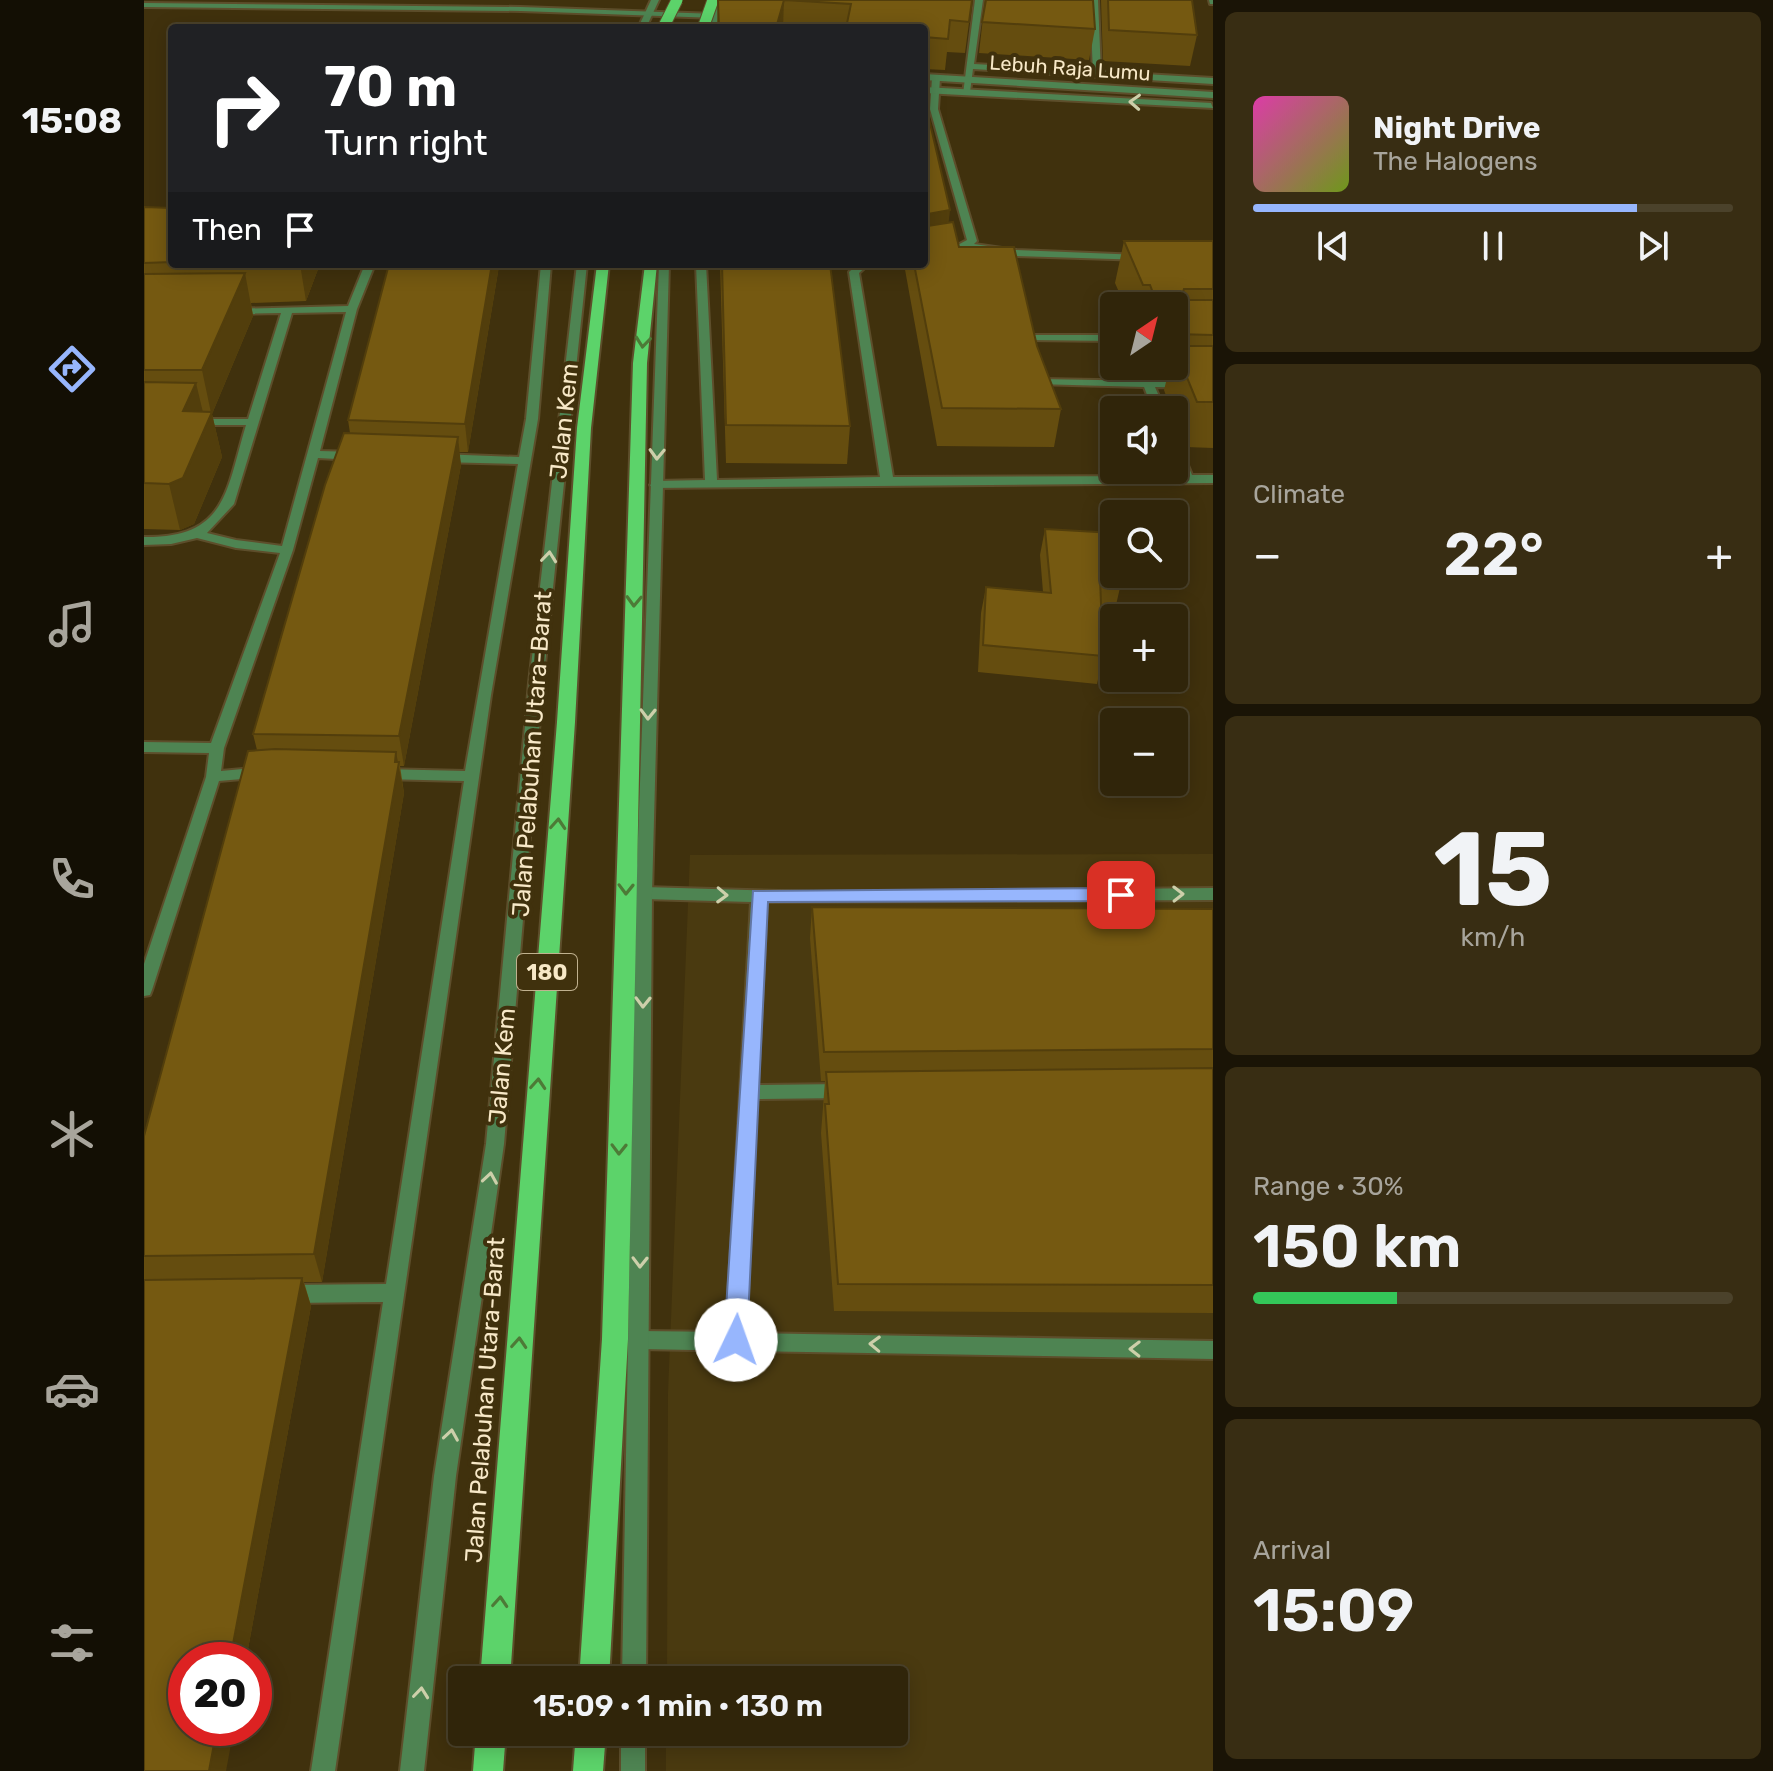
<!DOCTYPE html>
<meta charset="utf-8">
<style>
:root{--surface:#30250a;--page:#382d13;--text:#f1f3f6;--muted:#a8a59c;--line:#4b422b;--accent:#97b6fd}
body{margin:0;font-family:Rubik,sans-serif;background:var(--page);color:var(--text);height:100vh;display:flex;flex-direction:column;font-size:30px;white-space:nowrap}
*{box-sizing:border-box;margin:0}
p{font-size:26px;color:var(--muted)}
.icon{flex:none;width:44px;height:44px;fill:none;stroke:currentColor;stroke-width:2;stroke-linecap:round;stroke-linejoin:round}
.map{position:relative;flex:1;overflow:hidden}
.sheet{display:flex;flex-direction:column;gap:12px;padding:12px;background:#1a1406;width:560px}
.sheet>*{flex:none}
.hud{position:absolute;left:24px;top:24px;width:760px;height:244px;border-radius:8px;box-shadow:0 4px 20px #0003,0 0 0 2px var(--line);background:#202124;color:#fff;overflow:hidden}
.needle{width:52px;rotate:35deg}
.fabs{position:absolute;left:956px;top:292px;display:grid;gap:16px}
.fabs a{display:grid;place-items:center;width:88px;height:88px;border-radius:8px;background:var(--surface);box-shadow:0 4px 20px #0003,0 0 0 2px var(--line);font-size:40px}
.speed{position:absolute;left:24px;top:1642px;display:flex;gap:16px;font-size:40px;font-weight:700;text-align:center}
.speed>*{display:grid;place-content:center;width:104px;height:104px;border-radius:50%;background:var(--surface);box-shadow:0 4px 20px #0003,0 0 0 2px var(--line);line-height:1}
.speed .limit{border:12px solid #d22;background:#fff;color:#111}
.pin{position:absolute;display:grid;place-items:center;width:68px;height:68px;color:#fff;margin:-34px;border-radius:16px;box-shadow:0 4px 12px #0006}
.me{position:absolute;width:88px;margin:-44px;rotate:3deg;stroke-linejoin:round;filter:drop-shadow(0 0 6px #0008)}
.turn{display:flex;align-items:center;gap:28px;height:168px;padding:0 24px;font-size:36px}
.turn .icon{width:104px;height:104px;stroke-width:2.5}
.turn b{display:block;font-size:56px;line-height:68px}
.then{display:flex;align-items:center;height:76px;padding:0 24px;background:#0003;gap:16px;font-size:30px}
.big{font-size:60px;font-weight:600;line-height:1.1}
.sheet .tile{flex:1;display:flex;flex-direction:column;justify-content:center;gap:12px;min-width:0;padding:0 28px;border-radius:12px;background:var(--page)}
.sheet .dial{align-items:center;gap:0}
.dial b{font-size:104px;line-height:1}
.song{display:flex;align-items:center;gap:24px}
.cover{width:96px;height:96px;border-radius:12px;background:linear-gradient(135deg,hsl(320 70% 55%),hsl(80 70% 35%))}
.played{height:8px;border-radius:4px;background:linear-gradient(90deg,var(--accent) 80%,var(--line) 80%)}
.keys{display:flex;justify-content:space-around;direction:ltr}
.heat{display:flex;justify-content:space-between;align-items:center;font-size:44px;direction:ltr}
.charge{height:12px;border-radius:6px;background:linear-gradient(90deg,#34c759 30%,var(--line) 0)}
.trip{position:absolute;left:304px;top:1666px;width:460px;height:80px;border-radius:8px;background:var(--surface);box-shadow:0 4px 20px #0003,0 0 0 2px var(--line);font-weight:600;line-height:80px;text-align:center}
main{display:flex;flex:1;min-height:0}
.menu{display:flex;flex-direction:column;width:144px;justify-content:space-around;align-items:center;background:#130f04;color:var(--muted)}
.menu .icon{width:56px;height:56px}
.menu .active{color:var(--accent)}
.menu b{font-size:36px;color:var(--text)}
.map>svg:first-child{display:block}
.built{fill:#4a3a10}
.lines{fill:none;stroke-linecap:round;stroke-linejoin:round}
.service-casing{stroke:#5d4e2b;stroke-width:4}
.minor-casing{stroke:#5d4e2b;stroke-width:4}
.tertiary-casing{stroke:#5d4e2b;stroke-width:4}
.primary-casing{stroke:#5d4e2b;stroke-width:4}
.service{fill:#4e8452;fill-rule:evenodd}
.minor{fill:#4e8452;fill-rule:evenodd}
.tertiary{fill:#4e8452;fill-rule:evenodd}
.primary{fill:#5cd36a;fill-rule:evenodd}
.primary-bridge-casing{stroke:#5d4e2b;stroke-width:13;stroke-linecap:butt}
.primary-bridge{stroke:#5cd36a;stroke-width:11}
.wall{fill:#654d0f}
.shaded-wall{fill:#523e0c}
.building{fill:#755911;stroke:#523e0c;stroke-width:2}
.oneway{stroke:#cdcfaa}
.oneway2{stroke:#4d7a37}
.route{fill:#97b6fd;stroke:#6276a4;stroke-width:2}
.labels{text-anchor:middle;stroke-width:8;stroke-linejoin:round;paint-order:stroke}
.far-street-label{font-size:20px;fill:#f7e8c7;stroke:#40310d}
.shield{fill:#40310d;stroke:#c0b18f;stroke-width:2}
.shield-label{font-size:22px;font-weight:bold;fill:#f7e8c7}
.street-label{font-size:24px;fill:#f7e8c7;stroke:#40310d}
</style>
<main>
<nav class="menu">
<b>15:08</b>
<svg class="icon active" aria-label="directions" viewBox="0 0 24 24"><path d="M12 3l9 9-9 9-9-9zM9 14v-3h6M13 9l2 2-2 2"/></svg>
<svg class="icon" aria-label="music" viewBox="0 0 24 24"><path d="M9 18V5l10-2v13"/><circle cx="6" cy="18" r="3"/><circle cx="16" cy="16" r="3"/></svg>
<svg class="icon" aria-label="phone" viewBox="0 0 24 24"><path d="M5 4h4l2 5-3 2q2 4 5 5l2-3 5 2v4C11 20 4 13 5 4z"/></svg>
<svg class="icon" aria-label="climate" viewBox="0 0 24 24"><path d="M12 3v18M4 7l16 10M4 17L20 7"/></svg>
<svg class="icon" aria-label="car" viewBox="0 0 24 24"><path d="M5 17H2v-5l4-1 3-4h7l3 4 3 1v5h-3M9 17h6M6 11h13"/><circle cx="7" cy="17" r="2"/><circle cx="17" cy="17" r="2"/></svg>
<svg class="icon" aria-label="filters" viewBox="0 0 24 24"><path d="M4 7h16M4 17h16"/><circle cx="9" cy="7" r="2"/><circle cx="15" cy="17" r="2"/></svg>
</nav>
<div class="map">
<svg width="1069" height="1771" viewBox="0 0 1069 1771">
<rect width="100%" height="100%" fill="#40310d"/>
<path class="built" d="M 1069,854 L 1069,1771 L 522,1771 L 522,1732 L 750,1732 L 750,1680 L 523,1680 L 524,1393 L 546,855 Z"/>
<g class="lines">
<g class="service-casing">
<g id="service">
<path d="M 946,0 L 954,0 L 957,74 L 953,77 L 949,74 Z"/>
<path d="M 792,75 L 796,78 L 794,109 L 833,241 L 830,244 L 872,250 L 997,255 L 1002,258 L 1001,260 L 872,256 L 822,249 L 813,253 L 780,258 L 780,252 L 810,247 L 823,240 L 786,109 L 788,78 Z"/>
<path d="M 221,264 L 231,264 L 213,309 L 176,451 L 211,452 L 217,456 L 211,460 L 174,458 L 149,550 L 80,748 L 77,771 L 119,767 L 126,772 L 119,777 L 75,781 L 8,990 L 6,995 L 0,996 L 0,964 L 62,777 L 65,753 L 0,752 L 0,742 L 67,743 L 136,553 L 92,548 L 53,538 L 27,544 L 0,545 L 0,537 C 83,538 82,491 102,425 L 50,425 L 44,422 L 50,419 L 104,419 L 137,313 L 90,314 L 86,313 L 86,309 L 204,306 ZM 202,312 L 138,546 L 92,540 L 63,533 L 90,504 L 148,313 Z"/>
<path d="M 397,264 L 407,264 L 394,419 L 347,695 L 191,1771 L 167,1771 L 239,1302 L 142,1303 L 135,1300 L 132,1294 L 135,1288 L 142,1285 L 242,1284 L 320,781 L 238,779 L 231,774 L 238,769 L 321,771 L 374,464 L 295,462 L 289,458 L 295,454 L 375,457 L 382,419 Z"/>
<path d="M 552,264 L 562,264 L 573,480 L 736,477 L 705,272 L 714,264 L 725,264 L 715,273 L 749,477 L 1036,476 L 1030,461 L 1030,442 L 1036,446 L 1048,475 L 1069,475 L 1069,483 L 508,488 L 506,485 L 512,481 L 561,480 Z"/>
<path d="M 888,335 L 970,335 L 970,341 L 884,340 L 883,338 Z"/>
<path d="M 896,379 L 1069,382 L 1069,388 L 1011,387 L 1021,410 L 1009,410 L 1000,387 L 892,384 L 892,380 Z"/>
<path d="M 500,887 L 670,892 L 1069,888 L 1069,900 L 623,902 L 614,1085 L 699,1084 L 705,1086 L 708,1091 L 705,1096 L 699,1098 L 613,1099 L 602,1333 L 1069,1341 L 1069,1359 L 495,1349 L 488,1347 L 485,1340 L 488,1333 L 495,1331 L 582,1332 L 607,902 L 500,899 L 492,893 Z"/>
</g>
</g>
<g class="minor-casing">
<g id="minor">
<path d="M 831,0 L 839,0 L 830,64 L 1069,78 L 1069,84 L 829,69 L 826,92 L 819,94 Z"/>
<path d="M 1065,0 L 1069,0 L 1069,4 L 1066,4 Z"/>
<path d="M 0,3 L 377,7 L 572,14 L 576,16 L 572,18 L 377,11 L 0,7 Z"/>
</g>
</g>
<g class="tertiary-casing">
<g id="tertiary">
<path d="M 507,0 L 515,0 L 502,28 L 494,28 Z"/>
<path d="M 574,0 L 582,0 L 572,28 L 564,28 Z"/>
<path d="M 780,74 L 1069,92 L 1069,98 L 780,80 Z"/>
<path d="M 780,87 L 1067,103 L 1069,108 L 780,93 Z"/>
<path d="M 433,264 L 443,264 L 399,683 L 360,1144 L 312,1476 L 280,1771 L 256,1771 L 290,1476 L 342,1144 L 385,683 Z"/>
<path d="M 515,264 L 525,264 L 508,893 L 502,1680 L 478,1680 L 492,893 Z"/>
<rect x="477" y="1732" width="24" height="39"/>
</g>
</g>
<g class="primary-casing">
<g id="primary">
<path d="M 453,264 L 465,264 L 447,428 L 431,722 L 366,1680 L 336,1680 L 413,722 L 433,428 Z"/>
<path d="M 501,264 L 513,264 L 503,363 L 484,1339 L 465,1680 L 435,1680 L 458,1339 L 489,363 Z"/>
<path d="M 332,1732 L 362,1732 L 359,1771 L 329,1771 Z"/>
<path d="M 432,1732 L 462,1732 L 459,1771 L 429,1771 Z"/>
</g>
</g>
<use href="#service" class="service"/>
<use href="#minor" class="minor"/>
<use href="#tertiary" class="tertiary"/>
<use href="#primary" class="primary"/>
<g class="primary-bridge-casing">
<g id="primary-bridge">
<path d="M 519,28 L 533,0"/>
<path d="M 559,28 L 569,0"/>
</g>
</g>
<use href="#primary-bridge" class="primary-bridge"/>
</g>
<g class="wall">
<path d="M 574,0 L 828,0 L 821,53 L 803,52 L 801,70 L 780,69 L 780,28 L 573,28 Z"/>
<path d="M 841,0 L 949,0 L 951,29 L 945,60 L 835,53 Z"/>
<path d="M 957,0 L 1048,0 L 1053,35 L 1046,66 L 959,61 Z"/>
<path d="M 0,207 L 28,208 L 28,264 L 176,264 L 162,301 L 107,303 L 109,316 L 68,414 L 78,457 L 50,524 L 36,530 L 0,529 Z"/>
<path d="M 805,223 L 815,247 L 893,346 L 917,409 L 910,447 L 793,446 L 760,264 L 780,264 Z"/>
<path d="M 980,241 L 1069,241 L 1069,335 L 1030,306 L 981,306 L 971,283 Z"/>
<path d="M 245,264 L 355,264 L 355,266 L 324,452 L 315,452 L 317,465 L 260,766 L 256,766 L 260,793 L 178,1282 L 160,1282 L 167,1306 L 102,1660 L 42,1660 L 0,1771 L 0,1136 L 113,750 L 109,734 L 206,433 L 204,420 Z"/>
<path d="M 576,264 L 686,264 L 706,426 L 703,464 L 582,463 Z"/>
<path d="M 1030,334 L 1069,335 L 1069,448 L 1042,447 L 1030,417 L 1030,410 L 1027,410 L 1020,390 L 1023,378 L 1015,378 L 1011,366 L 1030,366 Z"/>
<path d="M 901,529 L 978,579 L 972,605 L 957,605 L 959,656 L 953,684 L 834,672 L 837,613 L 842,587 L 899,592 L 896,555 Z"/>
<path d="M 668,907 L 1069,909 L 1069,1313 L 690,1311 L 677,1133 L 681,1081 L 677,1081 L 666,938 Z"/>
</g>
<g class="shaded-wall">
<path d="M 640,0 L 639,28 L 632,28 Z"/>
<path d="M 806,210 L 802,245 L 781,223 L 783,214 Z"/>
<path d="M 156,264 L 176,264 L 162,301 Z"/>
<path d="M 348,264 L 355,264 L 355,266 L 324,452 L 321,424 Z"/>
<path d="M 101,273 L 109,316 L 68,414 L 78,457 L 50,524 L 36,530 L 25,484 L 39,411 L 52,383 L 62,425 L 67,413 L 58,370 Z"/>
<path d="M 314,437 L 317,465 L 260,766 L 255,736 Z"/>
<path d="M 252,752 L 260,793 L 178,1282 L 170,1254 Z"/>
<path d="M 158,1278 L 167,1306 L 102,1660 L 86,1660 Z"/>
<path d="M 73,1728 L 90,1728 L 82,1771 L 65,1771 Z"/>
</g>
<g class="building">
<path d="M 574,0 L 828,0 L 825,22 L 806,20 L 804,39 L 780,37 L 780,28 L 702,28 L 707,4 L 640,0 L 632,28 L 575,28 Z"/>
<path d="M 842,0 L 949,0 L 951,29 L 838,22 Z"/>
<path d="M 964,0 L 1048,0 L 1053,35 L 965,30 Z"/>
<path d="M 780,97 L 806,210 L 783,214 L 781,223 L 784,226 L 809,222 L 815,247 L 870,247 L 893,346 L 917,409 L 798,408 L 770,264 L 780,264 Z"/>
<path d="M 0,207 L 28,208 L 28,262 L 0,263 Z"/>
<path d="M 980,241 L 1069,241 L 1069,289 L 1040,289 L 1037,298 L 1040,300 L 1069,300 L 1069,335 L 1030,334 L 1030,306 L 1014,306 L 1006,285 L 999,285 Z"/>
<path d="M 245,264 L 348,264 L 321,424 L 204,420 Z"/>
<path d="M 578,264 L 686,264 L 706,426 L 582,425 Z"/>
<path d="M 101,273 L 58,370 L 0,370 L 0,274 Z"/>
<path d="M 1030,346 L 1069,346 L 1069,402 L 1053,402 Z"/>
<path d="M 0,382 L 52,383 L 39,411 L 68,412 L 39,478 L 25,484 L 0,483 Z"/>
<path d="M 200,433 L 314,437 L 255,736 L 109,734 L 181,485 Z"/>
<path d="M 901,529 L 970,533 L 970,574 L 977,574 L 978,579 L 956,577 L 959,656 L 839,645 L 842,587 L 907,593 Z"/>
<path d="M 131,749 L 252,752 L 251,762 L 255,762 L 170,1254 L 0,1256 L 0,1136 L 104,751 Z"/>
<path d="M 668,907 L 1069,909 L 1069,1049 L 680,1052 Z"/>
<path d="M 1069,1068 L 1069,1285 L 694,1284 L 681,1104 L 685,1104 L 682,1072 Z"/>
<path d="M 158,1278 L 86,1660 L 42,1660 L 42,1728 L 73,1728 L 65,1771 L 0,1771 L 0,1280 Z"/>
</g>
<defs><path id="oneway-chevron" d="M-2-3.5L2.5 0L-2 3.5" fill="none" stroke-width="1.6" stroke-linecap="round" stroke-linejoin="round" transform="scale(2)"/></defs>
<g class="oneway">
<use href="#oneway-chevron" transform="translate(991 102) rotate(-177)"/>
<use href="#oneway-chevron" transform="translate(513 454) rotate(92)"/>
<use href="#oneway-chevron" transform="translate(405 557) rotate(-84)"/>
<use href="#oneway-chevron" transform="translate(504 714) rotate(91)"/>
<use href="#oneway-chevron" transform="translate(1034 894) rotate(-1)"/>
<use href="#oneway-chevron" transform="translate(578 895) rotate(2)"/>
<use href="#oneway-chevron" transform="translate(499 1002) rotate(91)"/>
<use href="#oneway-chevron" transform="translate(346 1178) rotate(-81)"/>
<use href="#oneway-chevron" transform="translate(496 1262) rotate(91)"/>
<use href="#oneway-chevron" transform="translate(731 1344) rotate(-178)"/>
<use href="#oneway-chevron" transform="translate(991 1349) rotate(-179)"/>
<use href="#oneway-chevron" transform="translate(307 1435) rotate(-81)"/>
<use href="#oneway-chevron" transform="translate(277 1693) rotate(-84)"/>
</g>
<g class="oneway2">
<use href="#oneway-chevron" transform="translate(499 342) rotate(96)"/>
<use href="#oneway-chevron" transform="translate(490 601) rotate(92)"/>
<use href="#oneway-chevron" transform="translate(414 824) rotate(-86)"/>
<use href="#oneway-chevron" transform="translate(482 889) rotate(91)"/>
<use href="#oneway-chevron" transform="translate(394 1084) rotate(-86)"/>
<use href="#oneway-chevron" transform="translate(475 1149) rotate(91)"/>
<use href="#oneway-chevron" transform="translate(375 1343) rotate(-86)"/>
<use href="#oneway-chevron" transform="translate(356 1602) rotate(-86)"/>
</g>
<path class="route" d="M 977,888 L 986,895 L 977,901 L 624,902 L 603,1340 L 600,1347 L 592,1350 L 584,1347 L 580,1340 L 609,891 Z"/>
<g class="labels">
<g class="far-street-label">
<text transform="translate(926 68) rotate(4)" y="7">Lebuh Raja Lumu</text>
</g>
<rect class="shield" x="373" y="954" width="60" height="36" rx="6"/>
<g class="shield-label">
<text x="403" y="980">180</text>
</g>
<g class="street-label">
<text transform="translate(420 421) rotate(-84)" y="8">Jalan Kem</text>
<text transform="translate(388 754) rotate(-86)" y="8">Jalan Pelabuhan Utara-Barat</text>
<text transform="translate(358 1066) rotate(-85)" y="8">Jalan Kem</text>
<text transform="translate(341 1400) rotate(-86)" y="8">Jalan Pelabuhan Utara-Barat</text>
</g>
</g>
</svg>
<div class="fabs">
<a><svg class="needle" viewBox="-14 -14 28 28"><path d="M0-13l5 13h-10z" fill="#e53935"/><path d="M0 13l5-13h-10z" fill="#a8a59c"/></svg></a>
<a><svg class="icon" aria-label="sound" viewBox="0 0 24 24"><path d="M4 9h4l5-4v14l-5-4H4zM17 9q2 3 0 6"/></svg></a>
<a><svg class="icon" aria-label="search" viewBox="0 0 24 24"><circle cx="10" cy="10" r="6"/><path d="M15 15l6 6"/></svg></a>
<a>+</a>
<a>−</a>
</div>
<div class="speed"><div class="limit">20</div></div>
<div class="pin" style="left:977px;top:895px;background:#d93025"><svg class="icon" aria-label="arrive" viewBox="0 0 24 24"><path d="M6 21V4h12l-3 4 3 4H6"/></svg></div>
<svg class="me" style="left:592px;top:1340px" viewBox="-20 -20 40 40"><circle r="19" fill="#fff"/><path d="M0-13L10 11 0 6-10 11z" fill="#97b6fd"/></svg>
<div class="trip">15:09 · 1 min · 130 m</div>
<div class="hud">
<div class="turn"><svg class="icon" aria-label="right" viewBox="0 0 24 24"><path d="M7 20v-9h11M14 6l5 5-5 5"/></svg><div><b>70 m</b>Turn right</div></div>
<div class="then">Then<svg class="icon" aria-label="arrive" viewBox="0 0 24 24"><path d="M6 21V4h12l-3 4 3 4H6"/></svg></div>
</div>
</div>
<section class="sheet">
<div class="tile">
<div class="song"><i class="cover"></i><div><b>Night Drive</b><p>The Halogens</p></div></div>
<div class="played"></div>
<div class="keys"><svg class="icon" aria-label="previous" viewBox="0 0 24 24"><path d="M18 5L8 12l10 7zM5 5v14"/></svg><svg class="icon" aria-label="pause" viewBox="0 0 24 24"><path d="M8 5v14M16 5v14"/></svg><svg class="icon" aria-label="next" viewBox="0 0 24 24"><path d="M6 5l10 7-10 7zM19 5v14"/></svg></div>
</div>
<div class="tile"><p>Climate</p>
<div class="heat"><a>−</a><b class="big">22°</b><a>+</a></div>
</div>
<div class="tile dial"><b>15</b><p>km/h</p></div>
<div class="tile"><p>Range · 30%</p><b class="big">150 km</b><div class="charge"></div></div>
<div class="tile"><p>Arrival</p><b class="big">15:09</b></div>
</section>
</main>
